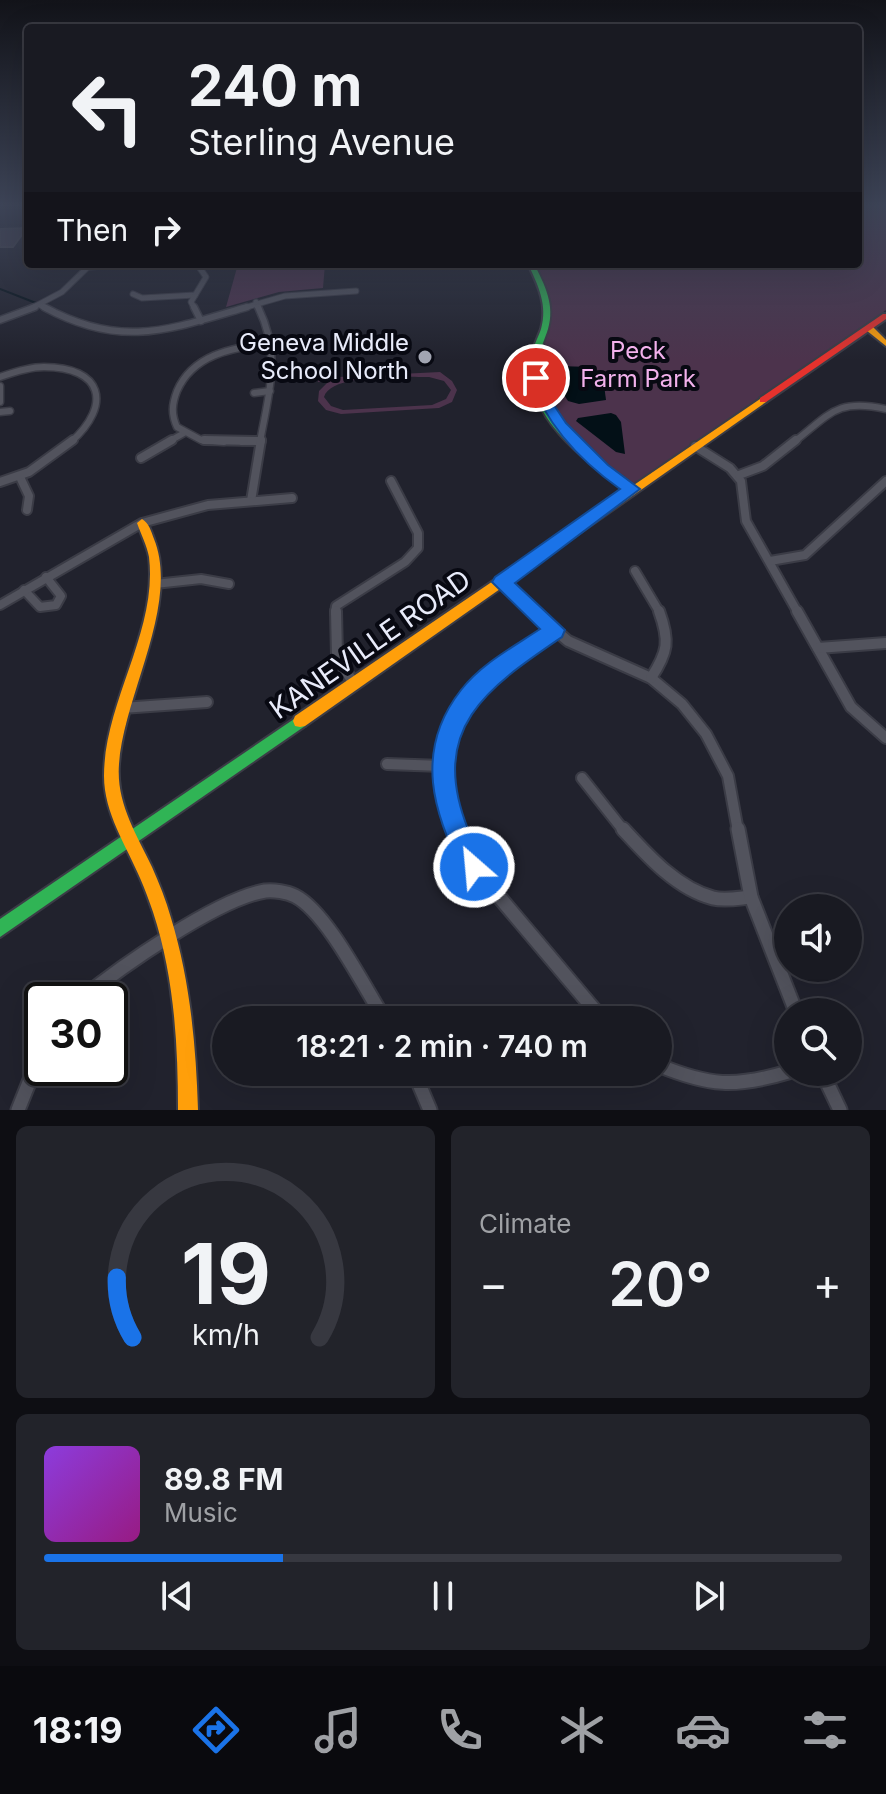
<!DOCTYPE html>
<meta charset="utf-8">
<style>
:root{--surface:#191a22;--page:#22232a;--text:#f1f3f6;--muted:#9fa1a5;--line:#373840;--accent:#1a73e8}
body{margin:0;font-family:Inter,sans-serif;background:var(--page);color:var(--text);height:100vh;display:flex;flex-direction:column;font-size:30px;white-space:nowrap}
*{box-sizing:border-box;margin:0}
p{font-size:26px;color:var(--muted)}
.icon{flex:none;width:44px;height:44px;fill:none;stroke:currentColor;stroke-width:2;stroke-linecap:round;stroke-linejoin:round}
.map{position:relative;height:1110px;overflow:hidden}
.drawer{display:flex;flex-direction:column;gap:16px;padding:16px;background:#0e0e13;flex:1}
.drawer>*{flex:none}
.banner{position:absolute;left:24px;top:24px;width:838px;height:244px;border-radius:8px;box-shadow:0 8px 32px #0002,0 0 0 2px var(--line);background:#191a22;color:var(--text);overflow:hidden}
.controls{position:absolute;left:774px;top:894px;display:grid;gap:16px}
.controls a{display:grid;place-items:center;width:88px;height:88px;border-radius:50%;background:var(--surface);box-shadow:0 8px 32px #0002,0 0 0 2px var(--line);font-size:40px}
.speed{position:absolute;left:24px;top:982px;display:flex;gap:16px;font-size:40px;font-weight:700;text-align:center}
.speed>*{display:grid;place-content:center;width:104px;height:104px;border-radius:50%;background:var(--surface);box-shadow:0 8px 32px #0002,0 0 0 2px var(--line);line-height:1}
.speed .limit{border:4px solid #111;border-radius:12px;background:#fff;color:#111}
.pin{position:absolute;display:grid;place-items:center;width:68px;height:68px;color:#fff;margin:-34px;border:4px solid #fff;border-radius:50%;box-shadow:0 2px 8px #0007}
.me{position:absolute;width:88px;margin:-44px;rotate:333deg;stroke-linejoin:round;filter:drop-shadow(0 0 6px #0008)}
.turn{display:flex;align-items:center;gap:28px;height:168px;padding:0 32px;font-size:36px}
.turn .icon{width:104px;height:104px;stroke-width:2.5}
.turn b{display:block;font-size:56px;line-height:68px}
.then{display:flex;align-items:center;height:76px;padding:0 32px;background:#0003;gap:16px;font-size:30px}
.big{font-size:60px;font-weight:600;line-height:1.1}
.drawer .tile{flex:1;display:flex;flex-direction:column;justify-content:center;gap:12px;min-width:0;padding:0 28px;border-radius:12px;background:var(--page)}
.drawer .dial{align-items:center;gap:0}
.dial svg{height:208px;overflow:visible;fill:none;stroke:var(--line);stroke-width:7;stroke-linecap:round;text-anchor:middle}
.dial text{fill:var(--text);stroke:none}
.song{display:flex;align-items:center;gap:24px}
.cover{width:96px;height:96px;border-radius:12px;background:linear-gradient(135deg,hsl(270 70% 55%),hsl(310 70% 35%))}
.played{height:8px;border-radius:4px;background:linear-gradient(90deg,var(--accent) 30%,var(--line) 30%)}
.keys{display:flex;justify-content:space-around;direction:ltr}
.heat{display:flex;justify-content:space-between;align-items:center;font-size:44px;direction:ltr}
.drawer .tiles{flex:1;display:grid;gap:16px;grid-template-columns:1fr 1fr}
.tile:last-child{grid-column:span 2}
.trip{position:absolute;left:212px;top:1006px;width:460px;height:80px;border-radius:40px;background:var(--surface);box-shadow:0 8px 32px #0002,0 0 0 2px var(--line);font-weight:600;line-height:80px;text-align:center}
.tabs{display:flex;height:128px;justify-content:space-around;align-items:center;background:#0a0a0e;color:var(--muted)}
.tabs .icon{width:56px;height:56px}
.tabs .current{color:var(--accent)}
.tabs b{font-size:36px;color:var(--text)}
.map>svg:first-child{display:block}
.green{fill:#4c334c;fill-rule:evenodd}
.water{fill:#031017}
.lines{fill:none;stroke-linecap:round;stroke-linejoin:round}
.stream{stroke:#031017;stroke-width:2}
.building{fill:#423f4d;stroke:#474750;stroke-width:2}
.street-far4-casing{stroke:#3b3c46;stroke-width:7}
.street-far3-casing{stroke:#3b3c46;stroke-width:9}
.street-far2-casing{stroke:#3b3c46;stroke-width:12}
.street-far1-casing{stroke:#3b3c46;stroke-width:14}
.street-casing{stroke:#3b3c46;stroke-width:17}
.fast-casing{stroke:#3b3c46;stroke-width:4}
.slow-casing{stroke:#3b3c46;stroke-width:4}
.jam-casing{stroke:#3b3c46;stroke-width:4}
.street-far4{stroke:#52535d;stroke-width:5}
.street-far3{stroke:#52535d;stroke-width:6}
.street-far2{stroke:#52535d;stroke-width:8}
.street-far1{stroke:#52535d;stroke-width:10}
.street{stroke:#52535d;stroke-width:13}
.fast{fill:#30b455;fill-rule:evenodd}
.slow{fill:#ff9f0a;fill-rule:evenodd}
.jam{fill:#e5322d;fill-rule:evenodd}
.route{fill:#1a73e8;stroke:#114b97;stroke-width:2}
.poi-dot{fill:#a2a5b2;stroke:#080912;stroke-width:3}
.labels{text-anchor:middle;stroke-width:8;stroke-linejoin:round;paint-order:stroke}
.far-poi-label{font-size:24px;fill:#e8ebfa;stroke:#080912;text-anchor:end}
.far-park-label{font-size:24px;fill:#f2b1ec;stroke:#080912}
.street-label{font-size:28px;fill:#e8ebfa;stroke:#080912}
</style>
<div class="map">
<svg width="886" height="1110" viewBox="0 0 886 1110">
<rect width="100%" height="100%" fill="#21222d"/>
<g class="green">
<path d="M 858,204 L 886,204 L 886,310 L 632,489 L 579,448 L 550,412 L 535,367 L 548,311 L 531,264 L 858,264 Z"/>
<path d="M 238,264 L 325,264 L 323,288 L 279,292 L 226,307 Z"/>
<path d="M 440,372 L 452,381 L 457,390 L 452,402 L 439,408 L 341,414 L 326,410 L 318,401 L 319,391 L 328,382 L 318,382 L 319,378 ZM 429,377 L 444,381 L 451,390 L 446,399 L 432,405 L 343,410 L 331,406 L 324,397 C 331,373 406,377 429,377 Z"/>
</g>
<g class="water">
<path d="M 556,366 L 592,367 L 604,385 L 606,400 L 579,404 L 568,401 L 554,379 Z"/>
<path d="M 611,413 L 616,415 L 621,422 L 625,454 L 616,452 L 576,421 L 578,418 Z"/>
</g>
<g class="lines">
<path class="stream" d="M 0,289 L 36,303"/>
</g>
<path class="building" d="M 27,228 L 13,247 L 0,247 L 0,229 Z"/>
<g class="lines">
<g class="street-far4-casing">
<g id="street-far4">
<path d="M 90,267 L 134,264"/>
<path d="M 133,294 L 142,298 L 195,295"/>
<path d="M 256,302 L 259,309"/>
<path d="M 40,305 L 47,309"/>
<path d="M 30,309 L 62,292 L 91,264"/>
<path d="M 195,309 L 191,302 L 206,277 L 197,264"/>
<path d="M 240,309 L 285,296 L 356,291"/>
</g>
</g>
<g class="street-far3-casing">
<g id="street-far3">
<path d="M 44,307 C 121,349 168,330 247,307"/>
<path d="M 194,307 L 201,321"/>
<path d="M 258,307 C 282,356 269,391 260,442"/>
<path d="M 0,320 L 35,307"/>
<path d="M 0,377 C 14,372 29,367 44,367 C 102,367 113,404 71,442"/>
<path d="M 0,386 L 0,402"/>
<path d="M 254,393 L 270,391"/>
<path d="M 0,412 L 10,411"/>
<path d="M 168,442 L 184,433"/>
<path d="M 224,442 L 201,440 L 177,427 C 171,414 172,404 177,391 C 194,352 236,348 273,342"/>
<path d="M 242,442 L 261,441"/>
<path d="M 794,442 C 830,414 837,398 886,409"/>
</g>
</g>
<g class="street-far2-casing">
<g id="street-far2">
<path d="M 204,440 L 261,441"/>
<path d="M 695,446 L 730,468 L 741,481 L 746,521 L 798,613"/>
<path d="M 141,458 L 172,440"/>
<path d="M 739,475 L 763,466 L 796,440"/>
<path d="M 20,477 L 29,496 L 27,510"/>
<path d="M 0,482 L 29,472 L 73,440"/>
<path d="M 251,501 L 261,440"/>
<path d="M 770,561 L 805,555 L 886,481"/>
<path d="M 635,571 L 660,613"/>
<path d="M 501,582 L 536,613"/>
<path d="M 155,584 L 201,579 L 229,584"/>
<path d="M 24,590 L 40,607 L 56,605 L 61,596 L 46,577"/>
<path d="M 0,605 L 142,523 L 208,505 L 292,498"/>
<path d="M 335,613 L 336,606 L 405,562 L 418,548 L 418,533 L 391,481"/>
</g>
</g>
<g class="street-far1-casing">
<g id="street-far1">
<path d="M 336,611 L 337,656 L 354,684"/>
<path d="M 533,611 L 568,641 L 651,678 L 682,704 L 706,734 L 728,776 L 738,831"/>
<path d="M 797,611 L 851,707 L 886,738"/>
<path d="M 818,648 L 886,643"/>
<path d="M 651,678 C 668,652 670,641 659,611"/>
<path d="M 122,708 L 207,702"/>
<path d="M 387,764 L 442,766"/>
<path d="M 582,778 L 624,831"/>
<path d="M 456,831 C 451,811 440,783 443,763 C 451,696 504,665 555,630"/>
</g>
</g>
<g class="street-casing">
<g id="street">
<path d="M 455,829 L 474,867 L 603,1020"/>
<path d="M 623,829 C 647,855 677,889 713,898 C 725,901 739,898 751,897"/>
<path d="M 738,829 L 751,897 L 796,1012"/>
<path d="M 80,1000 C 119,968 217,899 265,891 C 274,890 287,892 295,896 C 327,912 365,989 385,1020"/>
<path d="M 658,1065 C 709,1086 735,1088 788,1072"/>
<path d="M 414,1072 L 430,1110"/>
<path d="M 822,1072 L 840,1110"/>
<path d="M 18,1110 L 42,1050"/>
</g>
</g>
<g class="fast-casing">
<g id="fast">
<path d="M 528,264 L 534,264 C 545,285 555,305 548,329 C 545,339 540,348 539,359 C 534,417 594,457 636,487 L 637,489 L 636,491 L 628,491 C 586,461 524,418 531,358 C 532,348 538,338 541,329 C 548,305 538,285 528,264 Z"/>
<path d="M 300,715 L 305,716 L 307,721 L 305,726 L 0,937 L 0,919 Z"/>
</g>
</g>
<g class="slow-casing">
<g id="slow">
<path d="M 866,326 L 872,326 L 886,340 L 886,346 L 866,330 Z"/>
<path d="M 763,397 L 767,400 L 766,402 L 305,726 L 300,727 L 295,726 L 293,721 L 295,716 Z"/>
<path d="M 142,519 C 149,523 151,531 154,539 C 180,604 124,695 119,764 C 116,803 136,833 152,867 C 159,883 166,900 171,918 C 190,980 196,1045 198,1110 L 178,1110 C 178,1043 174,976 153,912 C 149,901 145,889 140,878 C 126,845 104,813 104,776 C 104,702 158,631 149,557 C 147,546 141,534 137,523 Z"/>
</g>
</g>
<g class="jam-casing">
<path id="jam" d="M 883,314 L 886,314 L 886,319 L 766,402 L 760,402 L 760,398 Z"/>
</g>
<use href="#street-far4" class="street-far4"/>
<use href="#street-far3" class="street-far3"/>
<use href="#street-far2" class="street-far2"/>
<use href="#street-far1" class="street-far1"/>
<use href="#street" class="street"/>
<use href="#fast" class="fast"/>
<use href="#slow" class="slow"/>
<use href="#jam" class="jam"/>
</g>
<linearGradient id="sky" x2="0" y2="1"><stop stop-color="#121319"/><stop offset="0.57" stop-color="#3d4457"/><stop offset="1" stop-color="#3d4457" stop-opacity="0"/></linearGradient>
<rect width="886" height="360" fill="url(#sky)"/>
<path class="route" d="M 536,373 L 543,378 L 552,402 L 566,423 L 608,465 L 640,489 L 515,583 L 565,630 L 562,637 C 487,688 428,728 468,829 C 473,842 481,854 487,867 L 483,876 L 474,880 L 465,876 C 433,814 413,751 461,690 C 481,664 513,647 540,629 L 492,582 L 495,577 L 620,489 C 579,460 546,425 530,378 Z"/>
<circle class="poi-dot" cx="425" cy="357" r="8"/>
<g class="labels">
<g class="far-poi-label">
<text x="409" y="351">Geneva Middle<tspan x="409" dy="28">School North</tspan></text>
</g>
<g class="far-park-label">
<text x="638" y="359">Peck<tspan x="638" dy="28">Farm Park</tspan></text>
</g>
<g class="street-label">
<text transform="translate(370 644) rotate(-35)" y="10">KANEVILLE ROAD</text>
</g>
</g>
</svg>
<div class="controls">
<a><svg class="icon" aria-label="sound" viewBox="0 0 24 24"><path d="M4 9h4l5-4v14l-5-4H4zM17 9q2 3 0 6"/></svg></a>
<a><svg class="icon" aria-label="search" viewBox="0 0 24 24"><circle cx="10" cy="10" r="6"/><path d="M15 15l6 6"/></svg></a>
</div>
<div class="speed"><div class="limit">30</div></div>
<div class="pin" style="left:536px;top:378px;background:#d93025"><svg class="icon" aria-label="arrive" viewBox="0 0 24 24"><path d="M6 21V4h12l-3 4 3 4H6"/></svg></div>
<svg class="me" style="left:474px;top:867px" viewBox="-20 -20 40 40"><circle r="17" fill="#1a73e8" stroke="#fff" stroke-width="3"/><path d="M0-11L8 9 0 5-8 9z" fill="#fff"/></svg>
<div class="trip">18:21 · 2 min · 740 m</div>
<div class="banner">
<div class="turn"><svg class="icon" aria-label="left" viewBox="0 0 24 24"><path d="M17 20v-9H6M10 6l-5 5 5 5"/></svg><div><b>240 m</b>Sterling Avenue</div></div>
<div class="then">Then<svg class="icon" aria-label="right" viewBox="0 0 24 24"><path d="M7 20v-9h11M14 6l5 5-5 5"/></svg></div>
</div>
</div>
<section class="drawer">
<div class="tiles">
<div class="tile dial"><svg viewBox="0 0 100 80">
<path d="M14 69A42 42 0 1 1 86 69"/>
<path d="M14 69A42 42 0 0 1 8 46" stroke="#1a73e8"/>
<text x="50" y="56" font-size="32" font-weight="700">19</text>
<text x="50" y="72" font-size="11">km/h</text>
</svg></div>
<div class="tile"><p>Climate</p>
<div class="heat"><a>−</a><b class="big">20°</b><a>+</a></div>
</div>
<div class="tile">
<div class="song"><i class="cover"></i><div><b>89.8 FM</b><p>Music</p></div></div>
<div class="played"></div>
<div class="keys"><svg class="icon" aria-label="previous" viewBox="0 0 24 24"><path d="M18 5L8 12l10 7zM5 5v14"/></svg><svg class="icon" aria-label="pause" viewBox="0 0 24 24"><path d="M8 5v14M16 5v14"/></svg><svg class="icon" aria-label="next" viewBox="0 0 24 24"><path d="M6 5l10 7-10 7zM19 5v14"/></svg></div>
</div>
</div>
</section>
<nav class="tabs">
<b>18:19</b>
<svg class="icon current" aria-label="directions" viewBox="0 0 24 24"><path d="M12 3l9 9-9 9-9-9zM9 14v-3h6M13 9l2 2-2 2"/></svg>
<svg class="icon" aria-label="music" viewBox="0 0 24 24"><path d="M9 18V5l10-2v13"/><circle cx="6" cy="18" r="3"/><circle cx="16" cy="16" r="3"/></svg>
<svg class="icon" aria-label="phone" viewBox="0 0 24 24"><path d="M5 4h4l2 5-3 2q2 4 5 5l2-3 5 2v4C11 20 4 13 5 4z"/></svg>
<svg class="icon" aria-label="climate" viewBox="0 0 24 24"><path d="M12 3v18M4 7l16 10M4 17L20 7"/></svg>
<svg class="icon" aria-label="car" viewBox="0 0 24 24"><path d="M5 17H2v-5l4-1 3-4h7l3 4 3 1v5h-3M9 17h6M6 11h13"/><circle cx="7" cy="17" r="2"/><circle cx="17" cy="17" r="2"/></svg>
<svg class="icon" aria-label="filters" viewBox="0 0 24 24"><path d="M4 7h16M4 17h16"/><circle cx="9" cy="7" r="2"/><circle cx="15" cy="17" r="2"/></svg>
</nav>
